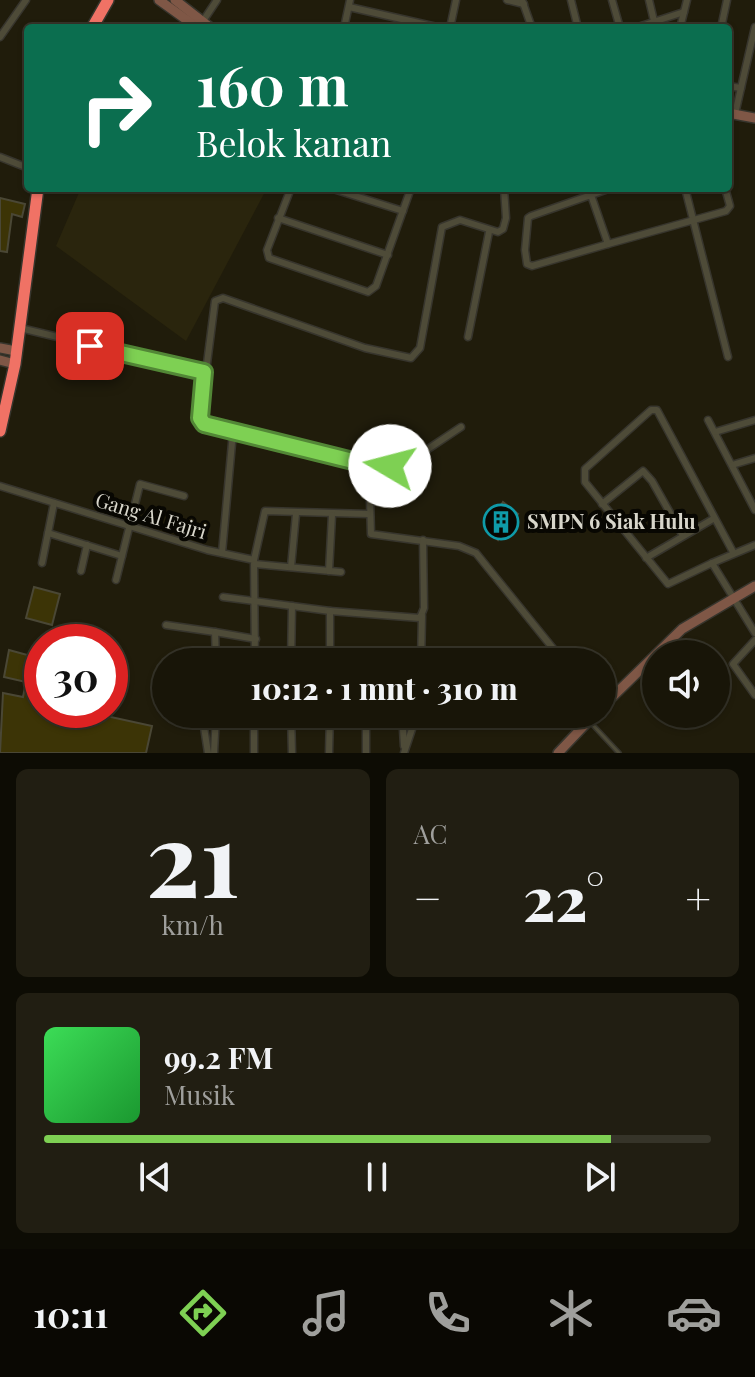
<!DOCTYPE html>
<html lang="id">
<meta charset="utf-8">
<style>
:root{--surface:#181508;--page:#211e12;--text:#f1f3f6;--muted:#9f9f9c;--line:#363429;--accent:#7ed053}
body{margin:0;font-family:"Playfair Display",serif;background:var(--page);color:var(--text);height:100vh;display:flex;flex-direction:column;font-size:30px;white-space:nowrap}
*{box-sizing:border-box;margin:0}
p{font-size:26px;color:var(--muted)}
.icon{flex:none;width:44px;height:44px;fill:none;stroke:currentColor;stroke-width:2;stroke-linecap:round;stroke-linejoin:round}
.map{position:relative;height:753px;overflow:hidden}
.sheet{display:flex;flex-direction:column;gap:16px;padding:16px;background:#0d0c04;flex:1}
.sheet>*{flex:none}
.top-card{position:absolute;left:24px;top:24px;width:708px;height:168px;border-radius:8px;box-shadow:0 2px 6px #0004,0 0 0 2px var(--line);background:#0b6e4f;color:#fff;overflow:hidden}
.fabs{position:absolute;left:642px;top:640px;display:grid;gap:16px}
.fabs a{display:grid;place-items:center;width:88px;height:88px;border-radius:50%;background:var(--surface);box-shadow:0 2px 6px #0004,0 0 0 2px var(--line);font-size:40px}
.speed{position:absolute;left:24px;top:624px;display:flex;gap:16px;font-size:40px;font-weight:700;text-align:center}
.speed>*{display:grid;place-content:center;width:104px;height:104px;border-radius:50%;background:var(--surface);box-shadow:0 2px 6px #0004,0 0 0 2px var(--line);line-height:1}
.speed .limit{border:12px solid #d22;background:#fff;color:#111}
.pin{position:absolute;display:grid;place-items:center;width:68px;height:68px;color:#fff;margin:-34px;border-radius:16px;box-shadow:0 4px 12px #0006}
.me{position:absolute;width:88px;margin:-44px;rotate:278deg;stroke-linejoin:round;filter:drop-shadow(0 0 6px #0008)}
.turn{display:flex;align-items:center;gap:28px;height:168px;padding:0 40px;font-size:36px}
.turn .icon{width:104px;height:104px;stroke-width:2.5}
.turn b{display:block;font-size:56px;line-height:68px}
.big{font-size:60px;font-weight:800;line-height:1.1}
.sheet .card{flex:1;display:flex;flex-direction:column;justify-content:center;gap:12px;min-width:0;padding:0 28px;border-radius:12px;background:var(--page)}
.sheet .dial{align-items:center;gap:0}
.dial b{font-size:104px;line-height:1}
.song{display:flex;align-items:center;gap:24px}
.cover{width:96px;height:96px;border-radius:12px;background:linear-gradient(135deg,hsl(130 70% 55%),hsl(130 70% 35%))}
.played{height:8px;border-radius:4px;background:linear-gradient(90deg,var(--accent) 85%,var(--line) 85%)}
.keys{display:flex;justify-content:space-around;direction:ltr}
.heat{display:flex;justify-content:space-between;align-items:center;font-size:44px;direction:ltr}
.sheet .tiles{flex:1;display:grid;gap:16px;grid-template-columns:1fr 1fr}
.card:last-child{grid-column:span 2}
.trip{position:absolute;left:152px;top:648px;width:464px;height:80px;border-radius:40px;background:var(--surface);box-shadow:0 2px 6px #0004,0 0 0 2px var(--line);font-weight:800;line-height:80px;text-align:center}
.tab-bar{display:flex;height:128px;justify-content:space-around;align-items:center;background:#0a0803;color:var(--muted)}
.tab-bar .icon{width:56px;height:56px}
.tab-bar .active{color:var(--accent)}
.tab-bar b{font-size:36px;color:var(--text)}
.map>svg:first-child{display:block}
.built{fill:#2a250d}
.building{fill:#3c3406;stroke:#4a4735;stroke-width:2}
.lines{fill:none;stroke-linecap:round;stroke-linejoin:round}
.lane-casing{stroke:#37352d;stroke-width:6}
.street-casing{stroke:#37352d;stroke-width:9}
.secondary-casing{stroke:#37352d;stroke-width:12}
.highway-casing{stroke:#37352d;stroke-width:14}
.lane{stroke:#4e4b38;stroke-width:3}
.street{stroke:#4e4b38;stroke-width:6}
.secondary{stroke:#7f5746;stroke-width:9}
.highway{stroke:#f07265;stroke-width:11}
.route-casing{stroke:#528736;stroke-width:20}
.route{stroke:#7ed053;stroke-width:14}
.labels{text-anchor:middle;stroke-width:8;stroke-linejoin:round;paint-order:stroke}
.street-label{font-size:20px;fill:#d8d6cb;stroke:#080702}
.poi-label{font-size:20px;font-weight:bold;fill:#d8d6cb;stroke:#080702;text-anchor:start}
</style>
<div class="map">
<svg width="755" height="753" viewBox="0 0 755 753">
<rect width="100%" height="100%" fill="#201c0b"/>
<path class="built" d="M 81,188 L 267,188 L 186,341 L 56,246 Z"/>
<g class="building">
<path d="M 0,198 L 25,204 L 22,217 L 12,214 L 7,252 L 0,251 Z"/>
<path d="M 503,502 L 518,514 L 498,540 L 486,530 Z"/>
<path d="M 34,587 L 60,594 L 52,625 L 26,618 Z"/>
<path d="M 9,650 L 42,659 L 42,710 L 79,710 L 152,726 L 146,753 L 0,753 L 3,693 L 23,697 L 26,682 L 4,677 Z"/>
</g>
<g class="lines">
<g class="lane-casing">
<path id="lane" d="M 591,723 L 619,753"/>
</g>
<g class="street-casing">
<g id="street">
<path d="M 507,0 L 524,4"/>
<path d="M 522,0 L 532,28"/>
<path d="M 571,0 L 578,28"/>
<path d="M 612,0 L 620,28"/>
<path d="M 649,0 L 654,21"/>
<path d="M 349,7 L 441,28"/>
<path d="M 203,21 L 217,0"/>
<path d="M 344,28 L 350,0"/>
<path d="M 450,28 L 456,0"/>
<path d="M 635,28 L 684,12"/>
<path d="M 680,28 L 687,0"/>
<path d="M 721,28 L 727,0"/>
<path d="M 0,37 L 26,0"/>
<path d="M 728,86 L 741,88"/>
<path d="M 735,114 L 755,27"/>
<path d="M 0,157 L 28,168"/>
<path d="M 291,188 L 267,250 L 269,258 L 368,292 L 376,286 L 411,188"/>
<path d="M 330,188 L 403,211"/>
<path d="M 504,188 L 506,218 L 503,229 L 498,232 L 460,220 L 442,227 L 420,348 L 411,358 L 365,348 L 223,298 L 215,301 L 200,418 L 210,426 L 369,465 L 371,534 L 459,546 L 476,553 L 564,662"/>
<path d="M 588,188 L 591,195 L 608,244 L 532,266 L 527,264 L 525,250 L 528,218 L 531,216 L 611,188"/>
<path d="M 685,188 L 728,357"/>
<path d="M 278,218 L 388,255"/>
<path d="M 608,244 L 726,211 L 730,206 L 725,188"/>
<path d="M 20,328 L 204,372"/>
<path d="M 468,337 L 489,232"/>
<path d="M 708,420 L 755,510"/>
<path d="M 715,432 L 755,420"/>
<path d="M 369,465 L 407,463 L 461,427"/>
<path d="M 732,465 L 755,458"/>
<path d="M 0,486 L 207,550 L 254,560 L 255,662"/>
<path d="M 602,504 L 643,471 L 652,481 L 682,534"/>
<path d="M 48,533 L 122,556"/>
<path d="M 755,545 L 712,563 L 755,633"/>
<path d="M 222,553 L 233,432"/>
<path d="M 646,558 L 713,519"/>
<path d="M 254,560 L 265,511 L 368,514"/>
<path d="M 42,563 L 54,503"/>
<path d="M 712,563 L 668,584 L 585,482 L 585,469 L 651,410 L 657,410 L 733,552"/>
<path d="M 255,564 L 341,572"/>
<path d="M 291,567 L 296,514"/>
<path d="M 81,571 L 87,545"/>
<path d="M 329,571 L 332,515"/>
<path d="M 116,580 L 140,484 L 184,496"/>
<path d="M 223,597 L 330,611 L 330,662"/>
<path d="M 330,611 L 420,618 L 424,608 L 423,540"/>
<path d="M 166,625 L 215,632"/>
<path d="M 755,640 L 733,664 L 755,695"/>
<path d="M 216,662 L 215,632 L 256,639"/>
<path d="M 291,662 L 292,606"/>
<path d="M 421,662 L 422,616"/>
<path d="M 202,714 L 208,753"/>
<path d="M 291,714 L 292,753"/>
<path d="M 402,714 L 404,746"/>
<path d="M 214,753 L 216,714"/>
<path d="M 254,753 L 254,714"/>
<path d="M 329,753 L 330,714"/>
<path d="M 366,753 L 366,714"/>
<path d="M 404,753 L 417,714"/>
</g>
</g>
<g class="secondary-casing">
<g id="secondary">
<path d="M 159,0 L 198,28"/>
<path d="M 175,0 L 211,28"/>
<path d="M 728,113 L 755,118"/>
<path d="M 0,348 L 16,351"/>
<path d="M 0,360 L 15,364"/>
<path d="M 602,707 L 682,629 L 755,586"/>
<path d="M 558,753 L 595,714"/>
</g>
</g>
<g class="highway-casing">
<g id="highway">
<path d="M 92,28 L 108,0"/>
<path d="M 0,431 L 15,364 L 38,188"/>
</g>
</g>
<use href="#lane" class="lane"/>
<use href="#street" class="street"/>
<use href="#secondary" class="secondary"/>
<use href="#highway" class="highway"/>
</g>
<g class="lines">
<g class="route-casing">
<path id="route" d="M 90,346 L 204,372 L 200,418 L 204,424 L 369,465 L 390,466"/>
</g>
<use href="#route" class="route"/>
</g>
<defs>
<g id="building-ring" transform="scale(1.8)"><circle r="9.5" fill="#080702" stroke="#0f9aa8" stroke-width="1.5"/><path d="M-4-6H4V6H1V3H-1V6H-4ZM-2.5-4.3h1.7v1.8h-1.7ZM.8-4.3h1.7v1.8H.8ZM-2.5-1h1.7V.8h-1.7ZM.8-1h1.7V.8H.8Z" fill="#0f9aa8"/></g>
</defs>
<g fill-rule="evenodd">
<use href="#building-ring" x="501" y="522"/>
</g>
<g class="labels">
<g class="street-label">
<text transform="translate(151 516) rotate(17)" y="7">Gang Al Fajri</text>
</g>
<g class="poi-label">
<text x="527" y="529">SMPN 6 Siak Hulu</text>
</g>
</g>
</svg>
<div class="fabs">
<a><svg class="icon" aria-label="sound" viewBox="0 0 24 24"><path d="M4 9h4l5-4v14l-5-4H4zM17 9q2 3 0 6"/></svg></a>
</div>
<div class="speed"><div class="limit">30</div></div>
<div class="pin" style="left:90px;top:346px;background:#d93025"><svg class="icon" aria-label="arrive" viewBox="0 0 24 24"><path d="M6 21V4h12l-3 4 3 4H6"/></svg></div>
<svg class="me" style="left:390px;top:466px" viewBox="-20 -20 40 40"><circle r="19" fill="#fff"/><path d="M0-13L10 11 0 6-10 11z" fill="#7ed053"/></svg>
<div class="trip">10:12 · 1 mnt · 310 m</div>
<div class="top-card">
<div class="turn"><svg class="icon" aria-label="right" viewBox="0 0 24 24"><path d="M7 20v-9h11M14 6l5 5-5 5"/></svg><div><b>160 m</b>Belok kanan</div></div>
</div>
</div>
<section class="sheet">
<div class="tiles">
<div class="card dial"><b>21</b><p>km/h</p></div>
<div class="card"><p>AC</p>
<div class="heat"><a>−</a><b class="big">22°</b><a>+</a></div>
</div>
<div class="card">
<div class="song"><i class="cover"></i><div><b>99.2 FM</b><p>Musik</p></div></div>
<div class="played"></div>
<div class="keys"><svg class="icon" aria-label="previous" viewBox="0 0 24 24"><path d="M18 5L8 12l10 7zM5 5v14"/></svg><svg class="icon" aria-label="pause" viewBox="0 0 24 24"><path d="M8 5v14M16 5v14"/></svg><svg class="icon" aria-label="next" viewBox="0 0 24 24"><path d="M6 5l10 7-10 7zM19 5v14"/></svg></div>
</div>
</div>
</section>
<nav class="tab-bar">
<b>10:11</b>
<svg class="icon active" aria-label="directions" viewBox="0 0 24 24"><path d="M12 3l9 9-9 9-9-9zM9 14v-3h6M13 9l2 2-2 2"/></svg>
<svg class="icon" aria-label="music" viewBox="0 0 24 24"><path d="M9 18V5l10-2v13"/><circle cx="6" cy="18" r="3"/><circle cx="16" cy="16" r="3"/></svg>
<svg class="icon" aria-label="phone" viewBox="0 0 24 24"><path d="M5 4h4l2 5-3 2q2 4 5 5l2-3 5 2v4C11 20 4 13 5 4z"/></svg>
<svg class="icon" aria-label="climate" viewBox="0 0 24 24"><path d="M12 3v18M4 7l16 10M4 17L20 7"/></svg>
<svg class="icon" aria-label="car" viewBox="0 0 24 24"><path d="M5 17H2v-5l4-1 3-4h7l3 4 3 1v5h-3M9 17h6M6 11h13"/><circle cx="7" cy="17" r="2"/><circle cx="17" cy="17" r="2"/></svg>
</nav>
